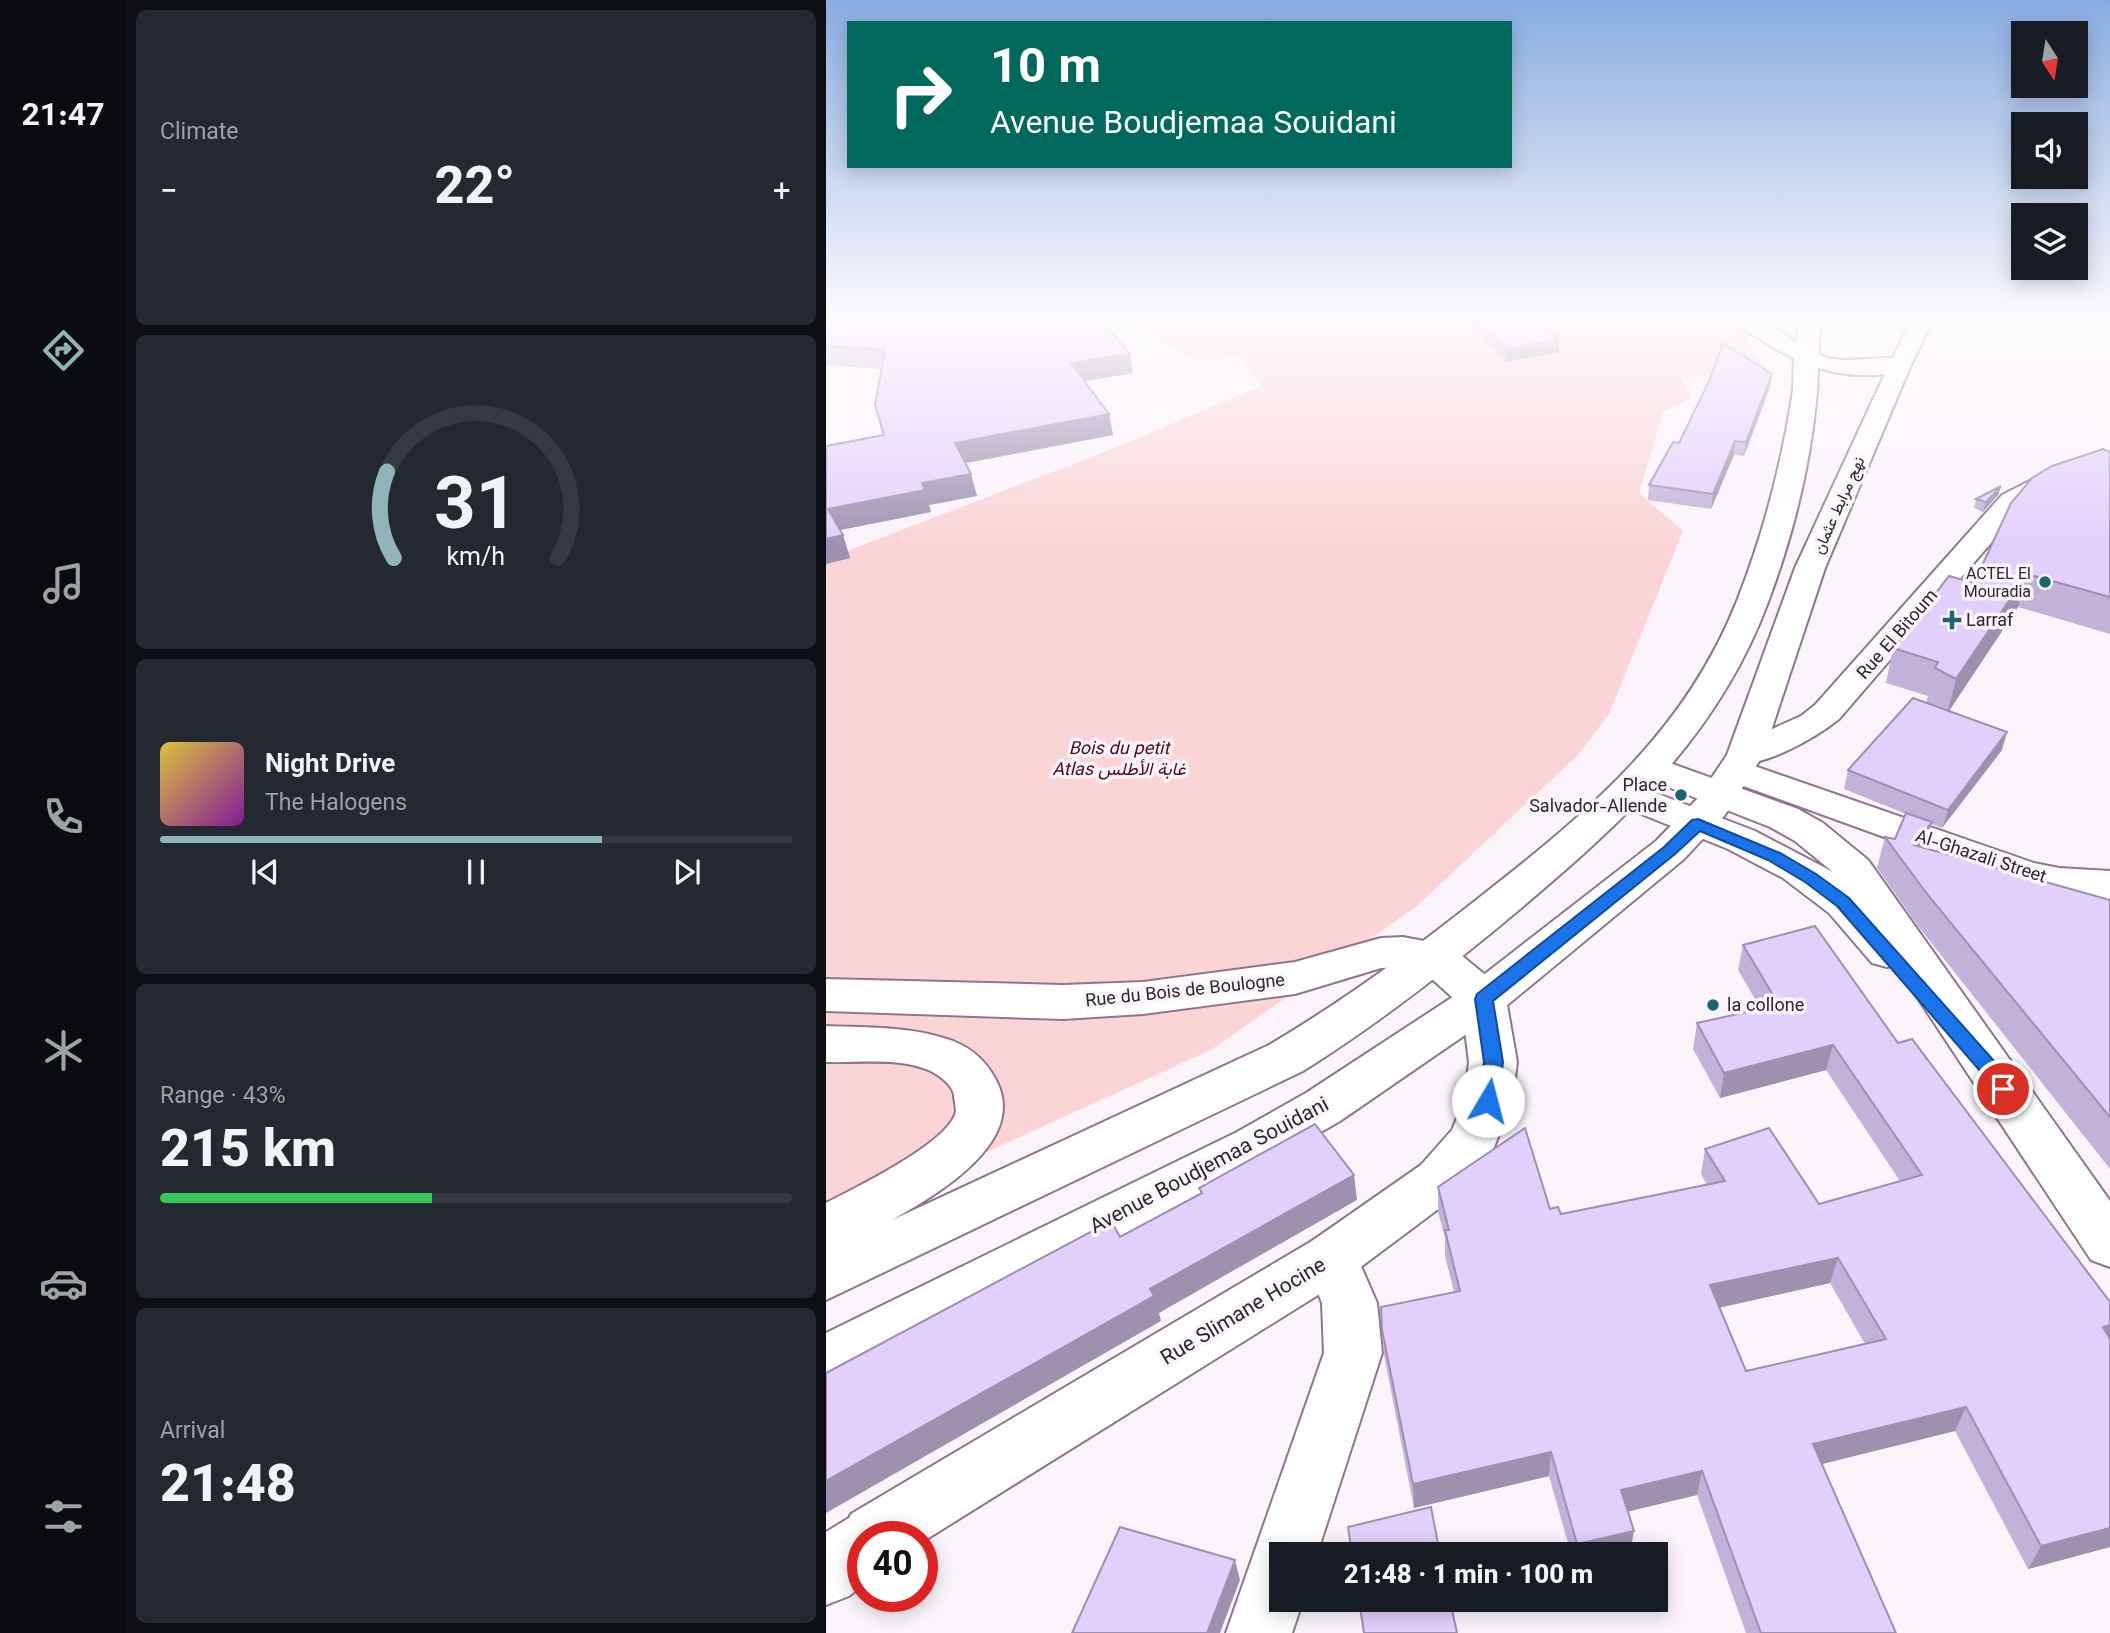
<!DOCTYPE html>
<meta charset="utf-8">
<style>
:root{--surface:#171b24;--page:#242831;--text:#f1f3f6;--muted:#9ea1a6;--line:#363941;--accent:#91b3ba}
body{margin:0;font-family:Georgia,Vazirmatn,serif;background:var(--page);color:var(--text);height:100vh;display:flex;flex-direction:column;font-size:26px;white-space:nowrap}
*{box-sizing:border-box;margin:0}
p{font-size:23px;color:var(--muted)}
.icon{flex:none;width:38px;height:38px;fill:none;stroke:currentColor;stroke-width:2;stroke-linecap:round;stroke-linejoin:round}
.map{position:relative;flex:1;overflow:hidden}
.panel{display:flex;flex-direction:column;gap:10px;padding:10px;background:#0d0f14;width:700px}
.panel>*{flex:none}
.banner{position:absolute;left:21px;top:21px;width:665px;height:147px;border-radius:0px;box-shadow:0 4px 18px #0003;background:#00695c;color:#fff;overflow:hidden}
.needle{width:46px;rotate:168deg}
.tools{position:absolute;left:1185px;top:21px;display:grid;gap:14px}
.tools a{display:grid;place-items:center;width:77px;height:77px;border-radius:0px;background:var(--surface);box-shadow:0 4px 18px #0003;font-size:35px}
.speed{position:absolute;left:21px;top:1521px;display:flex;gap:14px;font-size:35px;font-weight:700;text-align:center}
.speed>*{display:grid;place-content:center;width:91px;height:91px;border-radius:50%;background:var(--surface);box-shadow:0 4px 18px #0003;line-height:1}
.speed .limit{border:10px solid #d22;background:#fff;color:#111}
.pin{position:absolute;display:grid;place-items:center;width:60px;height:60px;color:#fff;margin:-30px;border:4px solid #fff;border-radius:50%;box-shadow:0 2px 7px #0007}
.me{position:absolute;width:77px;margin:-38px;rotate:8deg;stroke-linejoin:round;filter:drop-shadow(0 0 5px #0008)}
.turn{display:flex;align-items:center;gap:24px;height:147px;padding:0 28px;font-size:32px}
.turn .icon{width:91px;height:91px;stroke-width:2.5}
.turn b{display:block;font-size:49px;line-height:60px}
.big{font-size:52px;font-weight:800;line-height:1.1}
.panel .widget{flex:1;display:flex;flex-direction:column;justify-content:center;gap:10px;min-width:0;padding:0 24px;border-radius:10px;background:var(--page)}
.panel .dial{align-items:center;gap:0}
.dial svg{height:182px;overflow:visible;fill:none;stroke:var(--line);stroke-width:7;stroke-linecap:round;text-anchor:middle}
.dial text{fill:var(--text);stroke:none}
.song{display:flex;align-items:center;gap:21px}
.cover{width:84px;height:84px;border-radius:10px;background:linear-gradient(135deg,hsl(50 70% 55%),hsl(290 70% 35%))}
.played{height:7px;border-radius:4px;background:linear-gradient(90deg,var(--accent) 70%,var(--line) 70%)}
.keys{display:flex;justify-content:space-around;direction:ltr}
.heat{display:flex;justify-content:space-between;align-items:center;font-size:38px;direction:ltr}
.charge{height:10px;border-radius:5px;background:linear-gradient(90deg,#34c759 43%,var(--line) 0)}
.trip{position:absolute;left:443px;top:1542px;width:399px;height:70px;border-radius:0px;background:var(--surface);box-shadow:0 4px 18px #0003;font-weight:800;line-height:70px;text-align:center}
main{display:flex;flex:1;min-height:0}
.menu{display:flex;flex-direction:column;width:126px;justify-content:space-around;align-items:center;background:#090b0e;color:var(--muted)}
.menu .icon{width:49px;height:49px}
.menu .on{color:var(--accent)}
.menu b{font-size:32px;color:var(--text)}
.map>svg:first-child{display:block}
.green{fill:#fbd4d6}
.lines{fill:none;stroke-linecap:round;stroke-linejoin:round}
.street-casing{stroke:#90758e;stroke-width:4}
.secondary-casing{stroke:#90758e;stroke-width:4}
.primary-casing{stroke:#90758e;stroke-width:4}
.street{fill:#fff;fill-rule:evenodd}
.secondary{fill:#fff;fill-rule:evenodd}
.primary{fill:#fff;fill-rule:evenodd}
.wall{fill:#c2b2d9;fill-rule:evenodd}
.shaded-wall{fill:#9e91b0}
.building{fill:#e2cffc;stroke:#9e91b0;stroke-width:2;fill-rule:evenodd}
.route{fill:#1a73e8;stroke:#114b97;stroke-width:2}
.poi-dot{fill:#1b6571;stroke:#fbf5fb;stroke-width:2.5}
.labels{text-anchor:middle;stroke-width:7;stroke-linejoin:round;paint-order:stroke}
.far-street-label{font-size:16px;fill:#2f242f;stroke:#fbf5fb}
.far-poi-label{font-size:16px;fill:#2f242f;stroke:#fbf5fb;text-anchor:end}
.poi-label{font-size:18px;fill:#2f242f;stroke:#fbf5fb;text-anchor:start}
.street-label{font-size:18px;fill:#2f242f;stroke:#fbf5fb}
.park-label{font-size:18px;font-style:italic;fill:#55061a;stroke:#fbf5fb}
.near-street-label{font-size:21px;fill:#2f242f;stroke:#fbf5fb}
</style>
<main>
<nav class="menu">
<b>21:47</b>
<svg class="icon on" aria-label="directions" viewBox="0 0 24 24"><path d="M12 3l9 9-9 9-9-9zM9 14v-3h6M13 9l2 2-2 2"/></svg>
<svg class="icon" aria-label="music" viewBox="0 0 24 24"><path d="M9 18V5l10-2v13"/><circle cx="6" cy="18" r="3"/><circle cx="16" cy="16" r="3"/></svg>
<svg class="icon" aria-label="phone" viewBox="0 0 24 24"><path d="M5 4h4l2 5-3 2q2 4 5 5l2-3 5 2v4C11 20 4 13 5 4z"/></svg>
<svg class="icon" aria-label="climate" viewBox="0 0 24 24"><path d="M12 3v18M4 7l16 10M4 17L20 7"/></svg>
<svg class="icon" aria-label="car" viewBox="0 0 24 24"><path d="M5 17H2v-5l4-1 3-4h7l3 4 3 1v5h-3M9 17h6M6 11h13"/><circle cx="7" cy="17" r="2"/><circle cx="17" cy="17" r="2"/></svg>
<svg class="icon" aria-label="filters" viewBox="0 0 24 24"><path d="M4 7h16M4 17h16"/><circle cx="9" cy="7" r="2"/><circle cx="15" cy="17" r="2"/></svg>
</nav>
<section class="panel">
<div class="widget"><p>Climate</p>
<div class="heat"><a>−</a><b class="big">22°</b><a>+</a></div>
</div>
<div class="widget dial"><svg viewBox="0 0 100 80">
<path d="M14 69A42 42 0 1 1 86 69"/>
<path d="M14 69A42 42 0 0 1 11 31" stroke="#91b3ba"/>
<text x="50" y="56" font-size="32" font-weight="700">31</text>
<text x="50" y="72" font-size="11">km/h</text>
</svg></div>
<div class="widget">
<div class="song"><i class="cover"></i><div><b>Night Drive</b><p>The Halogens</p></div></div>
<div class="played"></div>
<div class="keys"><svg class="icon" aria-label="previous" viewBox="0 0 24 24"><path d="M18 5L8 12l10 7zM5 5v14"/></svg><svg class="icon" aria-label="pause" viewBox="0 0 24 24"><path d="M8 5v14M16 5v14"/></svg><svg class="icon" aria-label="next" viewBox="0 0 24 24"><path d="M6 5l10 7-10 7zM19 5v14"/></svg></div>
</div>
<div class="widget"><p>Range · 43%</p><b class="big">215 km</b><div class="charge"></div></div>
<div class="widget"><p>Arrival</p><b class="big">21:48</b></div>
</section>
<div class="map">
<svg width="1284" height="1633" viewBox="0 0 1284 1633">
<rect width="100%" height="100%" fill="#fbf5fb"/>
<path class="green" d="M 294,318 L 891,318 L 914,328 L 928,353 L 943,372 L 855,378 L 865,398 L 837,412 L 813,493 L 857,531 L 783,714 L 752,755 L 591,906 L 385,1050 L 0,1225 L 0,559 L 299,444 L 435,386 L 415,357 L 367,360 Z"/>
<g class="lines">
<g class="street-casing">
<g id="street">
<path d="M 911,760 L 1208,863 L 1233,868 L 1284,871 L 1284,899 L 1233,896 L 1185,883 L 898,779 L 893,771 L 898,763 Z"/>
<path d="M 505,1234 L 524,1241 L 551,1303 L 556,1353 L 491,1554 L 455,1554 L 455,1600 L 477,1600 L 466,1633 L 400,1633 L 498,1353 L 496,1303 L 478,1258 L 486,1241 Z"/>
</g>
</g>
<g class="secondary-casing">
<g id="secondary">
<path d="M 904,318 C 912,318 923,316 931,319 C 953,325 974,351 1002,358 C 1028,364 1057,354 1082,360 L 1085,365 L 1082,370 C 1025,384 978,369 931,337 C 922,331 910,327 904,318 Z"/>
<path d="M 1284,458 L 1284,474 C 1251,479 1223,488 1196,507 L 1013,719 C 991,737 934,770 906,763 L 901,755 L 906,747 L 975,716 L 989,705 L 1176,495 L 1223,471 Z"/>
<path d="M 827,757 L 972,809 L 997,823 L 1042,860 L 1284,1201 L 1284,1267 L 1265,1260 L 1070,965 L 1061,967 L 1046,963 L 1003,913 L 957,878 L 902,849 L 788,803 L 782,795 L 788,787 L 801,783 L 814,787 L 929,831 L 1007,872 L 969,841 L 944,827 L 814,776 L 809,768 L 814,760 Z"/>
<path d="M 577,937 L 624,946 L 674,987 L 680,999 L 691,1062 L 686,1101 L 665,1155 L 631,1195 L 524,1275 L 96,1542 L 96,1536 L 37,1536 L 37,1585 L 23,1596 L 0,1605 L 0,1532 L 23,1518 L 25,1514 L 486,1241 L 595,1165 L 626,1130 L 638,1101 L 643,1062 L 636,1006 L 596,970 L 577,967 L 555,968 L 469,994 L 317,1014 L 237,1019 L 0,1011 L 0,979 L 237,985 L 317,982 L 469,962 L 555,938 Z"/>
</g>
</g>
<g class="primary-casing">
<g id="primary">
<path d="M 975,318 L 996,318 C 991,346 993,366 991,392 C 985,462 967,536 942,602 C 892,737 795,824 688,914 C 621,970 552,1024 477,1071 L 0,1300 L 0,1203 C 27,1189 125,1142 130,1111 C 130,1107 128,1099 128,1095 C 126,1083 108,1071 97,1068 C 67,1058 31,1063 0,1062 L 0,1026 C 44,1028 86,1026 127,1041 C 147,1049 160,1061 170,1080 C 203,1142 110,1195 66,1220 L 443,1045 C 519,1000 590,948 659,893 C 765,810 860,730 911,601 C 937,535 955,466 966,397 C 968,385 967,372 968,360 C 968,346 972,332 975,318 Z"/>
<path d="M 1087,318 L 1108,318 L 1085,365 L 999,568 L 937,755 L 899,815 L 858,859 L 674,1011 L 514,1121 L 447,1160 L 139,1318 L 20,1382 L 0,1390 L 0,1333 L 411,1132 L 480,1093 L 642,987 L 830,841 L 872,798 L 901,755 L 969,568 L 1063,365 Z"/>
</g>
</g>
<use href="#street" class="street"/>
<use href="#secondary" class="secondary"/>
<use href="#primary" class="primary"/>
</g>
<g class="wall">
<path d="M 0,318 L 307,373 L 258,381 L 283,414 L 287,435 L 140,463 L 151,496 L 103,505 L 105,512 L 14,530 L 17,535 L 24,558 L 0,564 L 0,446 L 58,435 L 49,405 L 55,369 L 0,365 Z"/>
<path d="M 633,318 L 707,318 L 733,353 L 680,362 Z"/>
<path d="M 946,374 L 944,387 L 918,456 L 908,455 L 885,509 L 822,500 L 823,485 L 853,443 Z"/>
<path d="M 1284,452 L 1284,634 L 1192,607 L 1123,711 L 1176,750 L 1116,828 L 1105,824 L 1099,848 L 1284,900 L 1284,1169 L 1092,926 L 1051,868 L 1059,837 L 1069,839 L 1080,814 L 1018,789 L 1022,770 L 1100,703 L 1102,696 L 1060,683 L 1067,648 L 1148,583 Z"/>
<path d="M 1175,486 L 1172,495 L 1157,512 L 1148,508 L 1150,499 Z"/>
<path d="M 917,945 L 1072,1043 L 1284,1302 L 1284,1547 L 1202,1569 L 1129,1431 L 996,1464 L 1070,1633 L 920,1633 L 871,1495 L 802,1511 L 804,1554 L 745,1554 L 723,1476 L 588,1508 L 558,1355 L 555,1307 L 628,1292 L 619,1256 L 619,1238 L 612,1212 L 612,1187 L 724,1209 L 735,1214 L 881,1185 L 875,1174 L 879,1149 L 993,1204 L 1074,1181 L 1000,1070 L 894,1098 L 867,1049 L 871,1023 L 935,1009 L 912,970 ZM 1004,1283 L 1039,1344 L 920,1371 L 893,1307 Z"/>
</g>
<g class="shaded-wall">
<path d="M 733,340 L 733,353 L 680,362 L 680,349 Z"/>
<path d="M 304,354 L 307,373 L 248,383 L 245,363 Z"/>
<path d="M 946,374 L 944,387 L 918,456 L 920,442 Z"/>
<path d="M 283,414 L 287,435 L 135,464 L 129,443 Z"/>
<path d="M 909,441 L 908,455 L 885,509 L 887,494 Z"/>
<path d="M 145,474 L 151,496 L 103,505 L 105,512 L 9,531 L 2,509 L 96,483 Z"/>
<path d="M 1175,486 L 1172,495 L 1157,512 L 1160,502 Z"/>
<path d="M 17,535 L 24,558 L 0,564 L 0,539 Z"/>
<path d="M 1201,574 L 1192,607 L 1121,714 L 1130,679 Z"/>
<path d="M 1181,732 L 1176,750 L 1116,828 L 1122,810 Z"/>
<path d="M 1106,822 L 1097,854 L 1088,845 Z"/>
<path d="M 1007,1045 L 1000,1070 L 894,1098 L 898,1073 Z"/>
<path d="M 528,1175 L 531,1200 L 333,1313 L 335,1321 L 0,1513 L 0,1481 L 324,1289 Z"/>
<path d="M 1012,1258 L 1004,1283 L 879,1311 L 884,1285 Z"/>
<path d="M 1284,1325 L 1284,1346 L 1277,1327 Z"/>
<path d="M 1140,1407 L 1129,1431 L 980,1468 L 987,1444 Z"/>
<path d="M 725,1452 L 723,1476 L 588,1508 L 587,1484 Z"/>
<path d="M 876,1471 L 871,1495 L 792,1514 L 795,1490 Z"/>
<path d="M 1284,1528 L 1284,1547 L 1202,1569 L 1215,1546 Z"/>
<path d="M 808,1531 L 804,1554 L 750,1554 L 751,1544 Z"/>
<path d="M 409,1560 L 414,1580 L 394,1633 L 381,1633 Z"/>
</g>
<g class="building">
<path d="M 0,318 L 274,318 L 304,354 L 245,363 L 283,414 L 129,443 L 145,474 L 96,483 L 99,490 L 2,509 L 17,535 L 0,539 L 0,446 L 58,435 L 49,405 L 59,350 L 0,346 Z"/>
<path d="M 646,318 L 707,318 L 733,340 L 680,349 Z"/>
<path d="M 897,343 L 946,374 L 920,442 L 909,441 L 887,494 L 823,485 L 847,442 L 853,443 L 884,379 Z"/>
<path d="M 1277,449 L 1284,452 L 1284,597 L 1201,574 L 1130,679 L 1109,668 L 1112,662 L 1067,648 L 1123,576 L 1148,583 L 1185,503 L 1206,478 L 1226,466 Z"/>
<path d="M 1175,486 L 1160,502 L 1150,499 Z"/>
<path d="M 1087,698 L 1181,732 L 1122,810 L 1022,770 Z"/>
<path d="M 1080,813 L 1106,822 L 1088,845 L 1284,900 L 1284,1117 L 1101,894 L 1059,837 L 1069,839 Z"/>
<path d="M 989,926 L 1072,1043 L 1086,1039 L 1284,1302 L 1284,1325 L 1277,1327 L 1284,1339 L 1284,1528 L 1215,1546 L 1140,1407 L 987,1444 L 1070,1633 L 935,1633 L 876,1471 L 795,1490 L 808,1531 L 751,1544 L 725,1452 L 587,1484 L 556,1330 L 555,1307 L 634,1291 L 619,1230 L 623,1230 L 612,1187 L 699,1128 L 724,1209 L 732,1207 L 735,1214 L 899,1181 L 879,1149 L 943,1128 L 993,1204 L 1096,1175 L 1007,1045 L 898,1073 L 871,1023 L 953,1005 L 917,945 ZM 1012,1258 L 1060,1339 L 920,1371 L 884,1285 Z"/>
<path d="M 489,1124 L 528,1175 L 324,1289 L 328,1296 L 0,1481 L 0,1373 L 285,1221 L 294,1237 L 376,1193 L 373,1188 Z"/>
<path d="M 605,1507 L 614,1554 L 526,1554 L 522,1527 Z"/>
<path d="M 294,1527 L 409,1560 L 381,1633 L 246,1633 Z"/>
<path d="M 533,1600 L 624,1600 L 631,1633 L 538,1633 Z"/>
</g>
<linearGradient id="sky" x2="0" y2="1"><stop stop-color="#89ace0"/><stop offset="0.58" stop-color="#fdfafd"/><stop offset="1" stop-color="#fdfafd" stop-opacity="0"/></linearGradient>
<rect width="1284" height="547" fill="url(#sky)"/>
<path class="route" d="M 872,819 L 954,853 L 990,874 L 1023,898 L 1169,1062 L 1187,1089 L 1184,1095 C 1168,1100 1163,1084 1155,1072 L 1011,906 L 979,882 L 942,860 L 874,831 L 849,854 L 667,1001 L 677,1062 L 672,1101 L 669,1107 L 662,1109 L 655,1107 L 652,1101 L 658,1062 L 649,999 L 651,994 L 838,847 L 866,820 Z"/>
<g class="poi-dot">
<circle cx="1219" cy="582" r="7"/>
<path d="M1122.5 609.5h7v7h7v7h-7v7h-7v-7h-7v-7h7z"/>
<circle cx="855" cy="795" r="7"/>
<circle cx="887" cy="1005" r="7"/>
</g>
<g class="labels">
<g class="far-street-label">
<text transform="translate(1012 505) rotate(-66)" y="6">نهج مرابط عثمان</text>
</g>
<g class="far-poi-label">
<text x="1205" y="579">ACTEL El<tspan x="1205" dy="18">Mouradia</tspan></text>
</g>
<g class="poi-label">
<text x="1140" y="626">Larraf</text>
<text x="841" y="791" text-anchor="end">Place<tspan x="841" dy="21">Salvador-Allende</tspan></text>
<text x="901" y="1011">la collone</text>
</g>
<g class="street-label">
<text transform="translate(1071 634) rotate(-49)" y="6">Rue El Bitoum</text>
<text transform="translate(1155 856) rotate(18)" y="6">Al-Ghazali Street</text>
<text transform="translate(359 990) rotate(-6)" y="6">Rue du Bois de Boulogne</text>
</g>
<g class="park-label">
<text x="293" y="754">Bois du petit<tspan x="293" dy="21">Atlas غابة الأطلس</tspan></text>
</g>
<g class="near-street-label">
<text transform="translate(383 1165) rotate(-28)" y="7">Avenue Boudjemaa Souidani</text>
<text transform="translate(417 1311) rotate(-31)" y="7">Rue Slimane Hocine</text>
</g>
</g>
</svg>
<div class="tools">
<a><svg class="needle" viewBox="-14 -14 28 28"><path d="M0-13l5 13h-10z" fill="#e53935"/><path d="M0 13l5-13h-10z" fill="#9ea1a6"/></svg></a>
<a><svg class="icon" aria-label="sound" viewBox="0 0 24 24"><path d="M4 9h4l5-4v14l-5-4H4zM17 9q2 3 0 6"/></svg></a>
<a><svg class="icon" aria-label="layers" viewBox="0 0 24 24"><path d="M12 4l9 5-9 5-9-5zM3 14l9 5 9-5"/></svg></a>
</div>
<div class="speed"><div class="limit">40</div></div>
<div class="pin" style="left:1177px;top:1089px;background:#d93025"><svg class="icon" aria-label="arrive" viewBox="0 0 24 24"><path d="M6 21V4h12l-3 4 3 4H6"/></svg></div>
<svg class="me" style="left:662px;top:1101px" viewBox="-20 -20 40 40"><circle r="19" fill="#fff"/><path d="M0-13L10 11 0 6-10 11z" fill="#1a73e8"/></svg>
<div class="trip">21:48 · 1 min · 100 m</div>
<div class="banner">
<div class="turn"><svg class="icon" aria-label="right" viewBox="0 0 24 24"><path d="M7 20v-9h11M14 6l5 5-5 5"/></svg><div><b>10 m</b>Avenue Boudjemaa Souidani</div></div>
</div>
</div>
</main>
